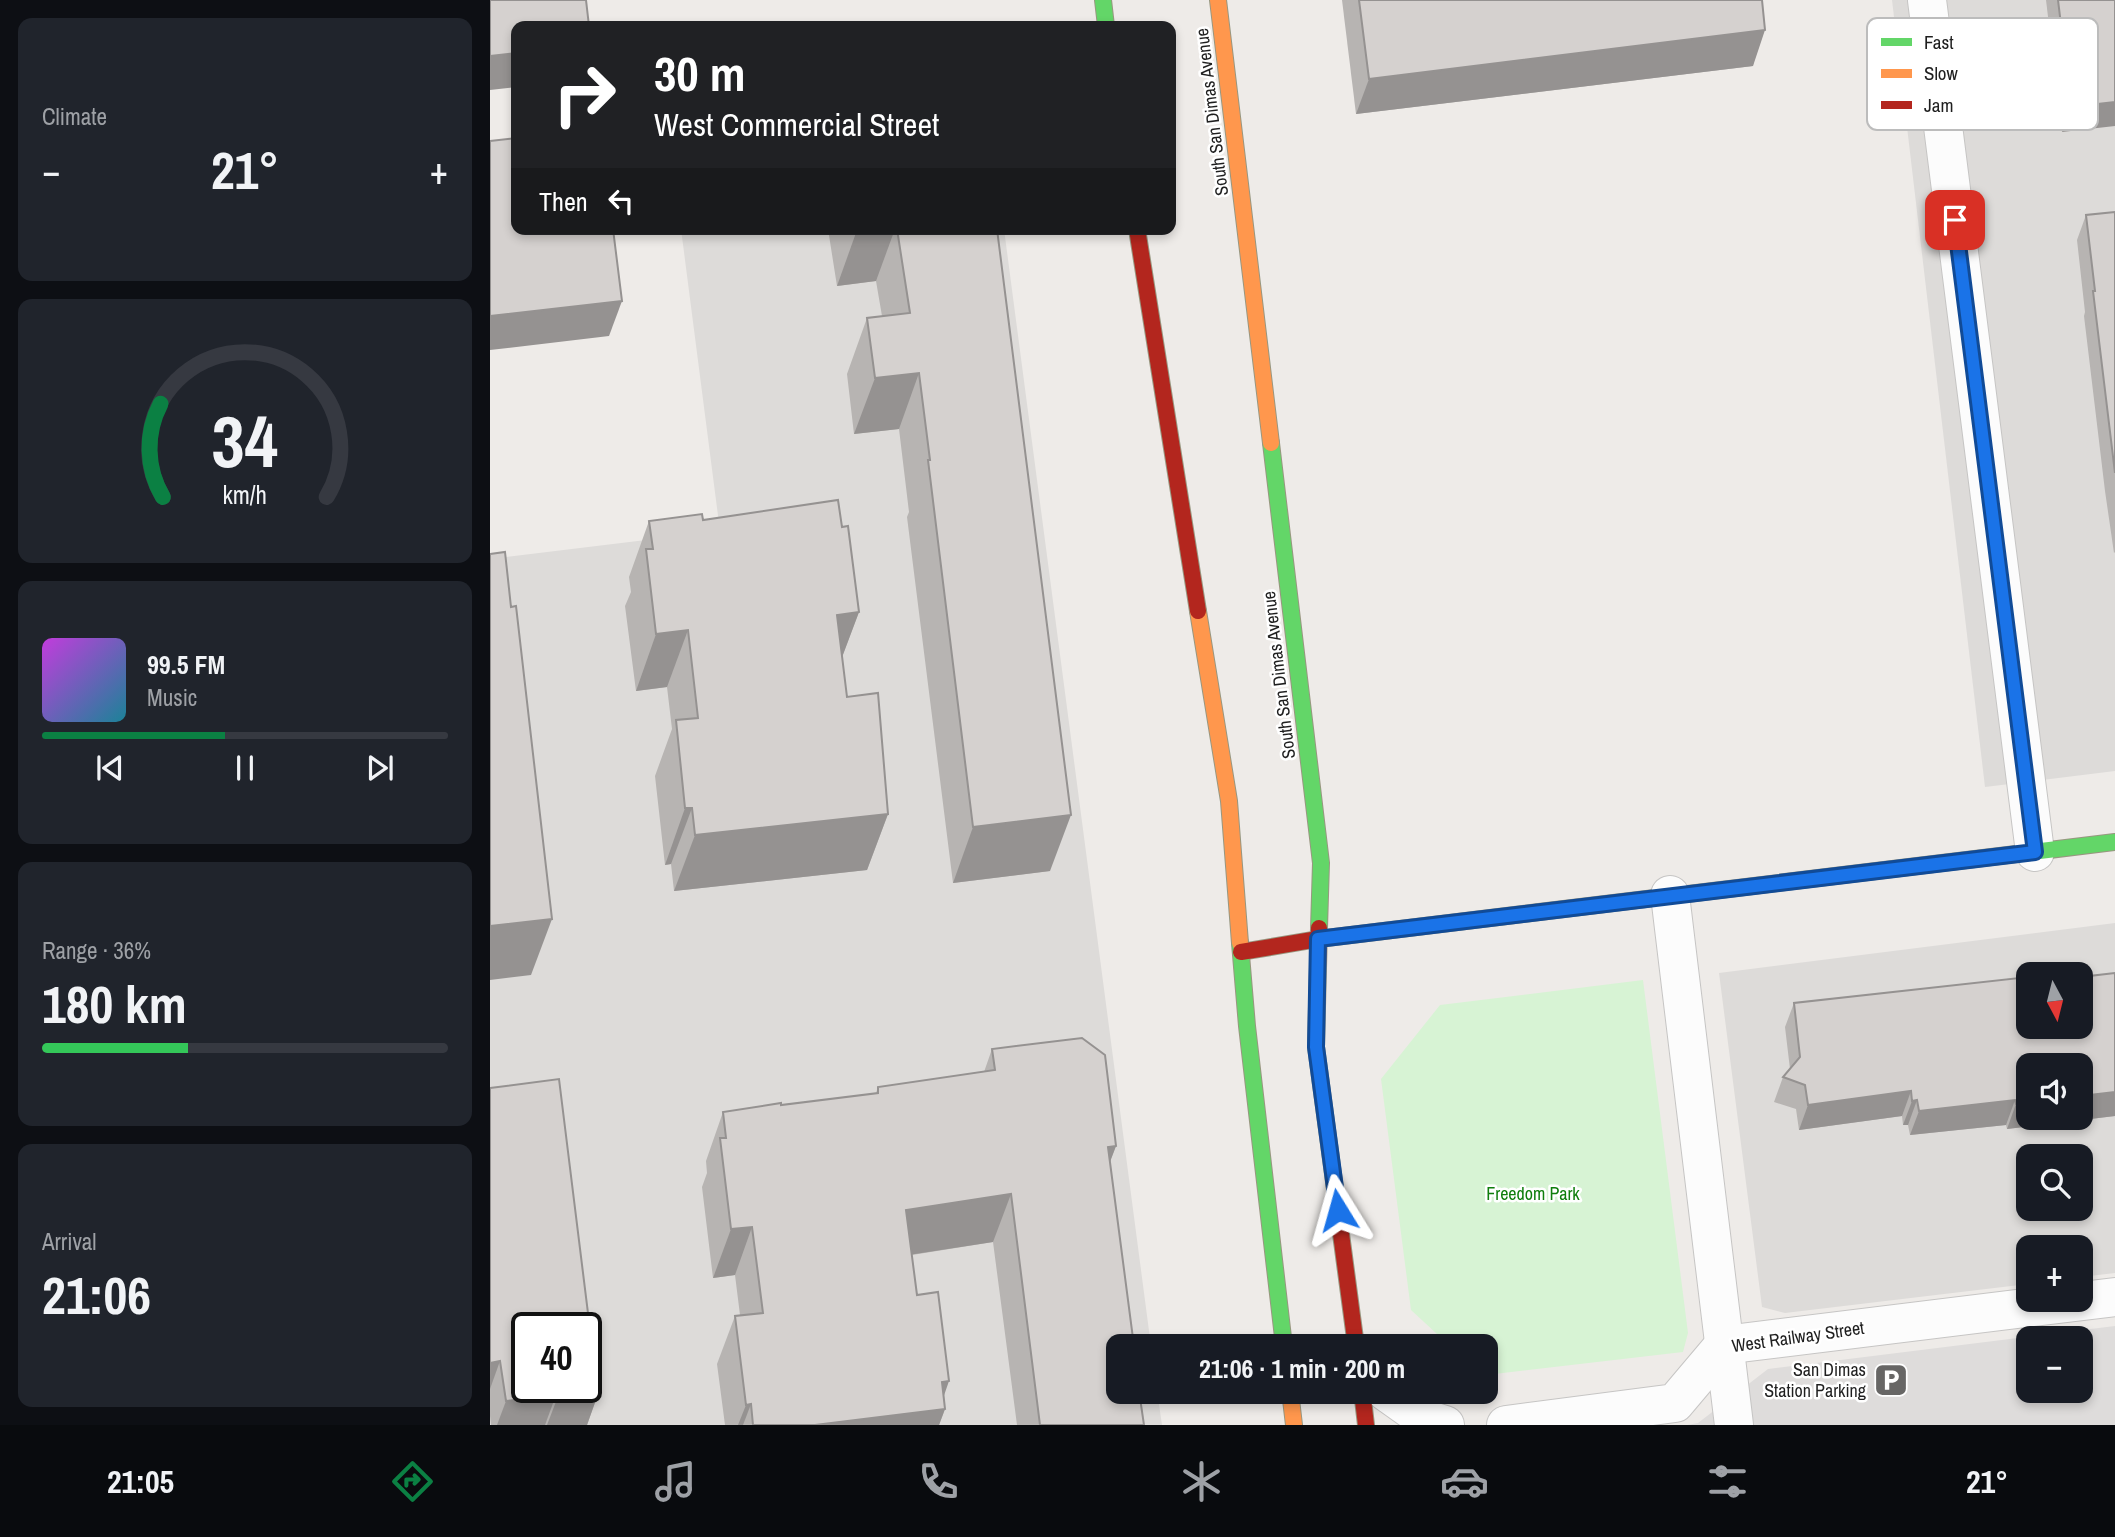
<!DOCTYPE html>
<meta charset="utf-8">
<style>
:root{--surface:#171b24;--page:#20242c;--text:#f1f3f6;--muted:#9ea1a6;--line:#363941;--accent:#0b8043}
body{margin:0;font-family:"Archivo Narrow",sans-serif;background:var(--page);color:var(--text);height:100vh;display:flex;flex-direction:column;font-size:26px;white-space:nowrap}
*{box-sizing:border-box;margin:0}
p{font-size:23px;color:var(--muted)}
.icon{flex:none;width:38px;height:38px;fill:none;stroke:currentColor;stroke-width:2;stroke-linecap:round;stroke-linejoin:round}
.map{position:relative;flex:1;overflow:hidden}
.panel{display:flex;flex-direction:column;gap:18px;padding:18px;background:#0d0f14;width:490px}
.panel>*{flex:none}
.guide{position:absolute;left:21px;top:21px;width:665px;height:214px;border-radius:14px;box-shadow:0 4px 10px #0003;background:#202124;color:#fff;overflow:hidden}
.needle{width:46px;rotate:173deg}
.controls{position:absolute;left:1526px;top:962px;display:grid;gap:14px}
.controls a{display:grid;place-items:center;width:77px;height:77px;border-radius:14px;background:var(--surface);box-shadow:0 4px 10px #0003;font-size:35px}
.speed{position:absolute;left:21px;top:1312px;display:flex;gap:14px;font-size:35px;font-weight:700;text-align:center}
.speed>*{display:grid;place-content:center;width:91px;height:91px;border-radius:50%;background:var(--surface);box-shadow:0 4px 10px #0003;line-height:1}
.speed .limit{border:4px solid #111;border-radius:10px;background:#fff;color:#111}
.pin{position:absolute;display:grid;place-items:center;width:60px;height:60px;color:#fff;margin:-30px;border-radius:14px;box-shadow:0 4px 10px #0006}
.me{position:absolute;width:77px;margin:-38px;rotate:352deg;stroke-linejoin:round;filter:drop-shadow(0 0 5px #0008)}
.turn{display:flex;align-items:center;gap:24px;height:147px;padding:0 28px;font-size:32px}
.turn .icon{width:91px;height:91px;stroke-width:2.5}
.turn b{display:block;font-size:49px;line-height:60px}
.then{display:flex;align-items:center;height:66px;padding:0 28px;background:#0003;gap:14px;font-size:26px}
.big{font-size:52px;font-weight:800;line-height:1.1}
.panel .card{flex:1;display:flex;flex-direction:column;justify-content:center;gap:10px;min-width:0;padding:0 24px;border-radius:14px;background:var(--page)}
.panel .dial{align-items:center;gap:0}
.dial svg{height:182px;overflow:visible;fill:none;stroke:var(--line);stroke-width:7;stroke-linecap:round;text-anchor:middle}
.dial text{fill:var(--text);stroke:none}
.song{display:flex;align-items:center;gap:21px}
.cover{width:84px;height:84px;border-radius:10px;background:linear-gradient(135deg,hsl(290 70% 55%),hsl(190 70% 35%))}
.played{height:7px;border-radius:4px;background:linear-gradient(90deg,var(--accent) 45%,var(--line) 45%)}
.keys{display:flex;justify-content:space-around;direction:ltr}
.heat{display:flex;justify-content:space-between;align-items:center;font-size:38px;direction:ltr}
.charge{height:10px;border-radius:5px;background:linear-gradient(90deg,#34c759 36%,var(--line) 0)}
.trip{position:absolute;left:616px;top:1334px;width:392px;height:70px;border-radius:14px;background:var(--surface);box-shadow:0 4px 10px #0003;font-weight:800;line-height:70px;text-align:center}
.dock{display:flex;height:112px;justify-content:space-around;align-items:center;background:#090b0e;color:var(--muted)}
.dock .icon{width:49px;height:49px}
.dock .current{color:var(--accent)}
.dock b{font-size:32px;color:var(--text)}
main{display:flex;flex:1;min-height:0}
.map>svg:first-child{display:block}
.residential{fill:#dddbd9;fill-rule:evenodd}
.park{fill:#d7f3d4}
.parking{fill:#dedcdb;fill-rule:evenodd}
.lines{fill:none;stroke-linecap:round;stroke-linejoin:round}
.street-casing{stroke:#c6c5c4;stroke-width:40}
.fast-casing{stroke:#989780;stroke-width:18}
.slow-casing{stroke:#989780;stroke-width:18}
.jam-casing{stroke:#989780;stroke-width:18}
.street{stroke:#fcfcfc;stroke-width:38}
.fast{stroke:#63d668;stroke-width:16}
.slow{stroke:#ff974d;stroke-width:16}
.jam{stroke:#b3261e;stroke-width:16}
.wall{fill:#b7b4b2}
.shaded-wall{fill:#959291}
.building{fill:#d5d1cf;stroke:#959291;stroke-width:2;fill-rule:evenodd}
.route-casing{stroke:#114b97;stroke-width:18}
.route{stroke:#1a73e8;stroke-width:12}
.labels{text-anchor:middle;stroke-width:5;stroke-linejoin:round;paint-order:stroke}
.street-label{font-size:18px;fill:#1f1f1f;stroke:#fff}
.park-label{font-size:18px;fill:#0f7e0c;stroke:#fff}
.poi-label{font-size:18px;fill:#1f1f1f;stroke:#fff;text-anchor:end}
.key{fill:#fff;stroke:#bcbcbc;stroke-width:2}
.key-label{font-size:19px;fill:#1f1f1f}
</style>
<main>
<section class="panel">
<div class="card"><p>Climate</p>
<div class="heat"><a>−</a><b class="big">21°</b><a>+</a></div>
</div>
<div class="card dial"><svg viewBox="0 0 100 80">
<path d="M14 69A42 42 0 1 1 86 69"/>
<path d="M14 69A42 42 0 0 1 13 28" stroke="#0b8043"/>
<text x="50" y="56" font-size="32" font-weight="700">34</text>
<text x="50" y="72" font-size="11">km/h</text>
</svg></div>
<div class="card">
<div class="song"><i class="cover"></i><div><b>99.5 FM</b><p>Music</p></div></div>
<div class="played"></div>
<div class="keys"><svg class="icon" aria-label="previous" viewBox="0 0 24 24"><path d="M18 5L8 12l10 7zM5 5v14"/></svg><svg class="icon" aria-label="pause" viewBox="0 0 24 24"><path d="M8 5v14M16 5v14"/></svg><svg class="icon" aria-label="next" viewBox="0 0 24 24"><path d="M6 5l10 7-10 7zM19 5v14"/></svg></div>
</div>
<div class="card"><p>Range · 36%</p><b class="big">180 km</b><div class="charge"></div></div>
<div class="card"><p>Arrival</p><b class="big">21:06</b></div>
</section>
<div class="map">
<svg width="1625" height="1425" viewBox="0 0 1625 1425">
<rect width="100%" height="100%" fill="#eeebe8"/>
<g class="residential">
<path d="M 1402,0 L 1625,0 L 1625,771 L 1495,787 Z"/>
<path d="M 191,229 L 514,229 L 661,1346 L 628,1346 L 628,1391 L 667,1391 L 672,1425 L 0,1425 L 0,559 L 230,531 ZM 37,1328 L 96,1328 L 96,1388 L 37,1388 Z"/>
<path d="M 1625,923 L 1625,1273 L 1591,1277 L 1591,1248 L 1538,1248 L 1538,1284 L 1295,1313 L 1272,1307 L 1229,973 ZM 1538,975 L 1591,975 L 1591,1027 L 1538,1027 ZM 1538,1066 L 1591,1066 L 1591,1118 L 1538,1118 ZM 1538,1157 L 1591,1157 L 1591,1209 L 1538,1209 Z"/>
</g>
<path class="park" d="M 1153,980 L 1198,1333 L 1193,1352 L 996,1375 L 996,1346 L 960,1346 L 921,1310 L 891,1079 L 950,1005 Z"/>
<path class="parking" d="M 1625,1326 L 1625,1425 L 1197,1425 L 1208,1423 L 1278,1369 ZM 1538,1339 L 1591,1339 L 1591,1391 L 1538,1391 Z"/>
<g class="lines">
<g class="street-casing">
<g id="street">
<path d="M 1437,0 L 1545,852"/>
<path d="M 1180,895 L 1244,1425"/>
<path d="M 895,1391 L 933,1418 L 955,1425"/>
<path d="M 1016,1425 L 1185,1403 L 1234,1345 L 1625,1297"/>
</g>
</g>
<g class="fast-casing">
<g id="fast">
<path d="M 613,0 L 616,26"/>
<path d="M 781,443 L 831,863 L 829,928"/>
<path d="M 1526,854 L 1625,842"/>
<path d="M 750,943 L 757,1026 L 794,1346"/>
</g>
</g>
<g class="slow-casing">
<g id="slow">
<path d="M 728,0 L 781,443"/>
<path d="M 708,611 L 739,801 L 750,943"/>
<path d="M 1049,912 L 1526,854"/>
<path d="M 800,1391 L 804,1425"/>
</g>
</g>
<g class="jam-casing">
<g id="jam">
<path d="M 647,229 L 708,611"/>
<path d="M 829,928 L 826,1047 L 866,1346"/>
<path d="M 751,952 L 828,939 L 1049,912"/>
<path d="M 872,1391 L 876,1425"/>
</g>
</g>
<use href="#street" class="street"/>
<use href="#fast" class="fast"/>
<use href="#slow" class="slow"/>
<use href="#jam" class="jam"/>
</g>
<g class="wall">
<path d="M 852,0 L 1272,0 L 1263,66 L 866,114 Z"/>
<path d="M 1556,0 L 1625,0 L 1572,132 Z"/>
<path d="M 1625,212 L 1625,552 L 1624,553 L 1615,491 L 1594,316 L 1595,312 L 1587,240 L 1596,215 Z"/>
<path d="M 338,229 L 507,229 L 560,871 L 463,883 L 417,517 L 419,512 L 409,429 L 364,434 L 357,374 L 377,318 L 392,316 L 386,281 L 347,286 Z"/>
<path d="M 213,520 L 352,527 L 369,612 L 352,657 L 357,697 L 398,814 L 377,870 L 184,891 L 181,864 L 175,865 L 165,776 L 182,729 L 177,687 L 146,691 L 135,606 L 141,592 L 139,577 L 159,521 Z"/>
<path d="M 1625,973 L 1625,1116 L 1517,1129 L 1516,1125 L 1420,1135 L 1418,1125 L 1413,1125 L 1412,1116 L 1309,1130 L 1306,1109 L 1284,1102 L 1293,1077 L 1300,1069 L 1295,1027 L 1304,1003 L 1538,1027 Z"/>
<path d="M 502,1049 L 626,1146 L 620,1161 L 654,1425 L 527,1425 L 503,1242 L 422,1255 L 427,1295 L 454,1397 L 455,1409 L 449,1425 L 235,1425 L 227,1364 L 245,1316 L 250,1315 L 245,1275 L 223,1278 L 212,1187 L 217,1173 L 216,1161 L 233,1112 L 386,1093 L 388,1087 L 494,1072 Z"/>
<path d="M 0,1088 L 108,1394 L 97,1425 L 1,1425 L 0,1416 Z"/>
</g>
<g class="shaded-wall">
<path d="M 1275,30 L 1263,66 L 866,114 L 879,79 Z"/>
<path d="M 26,53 L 26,87 L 0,90 L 0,56 Z"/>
<path d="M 1625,102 L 1625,126 L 1572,132 L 1581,107 Z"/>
<path d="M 405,229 L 386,281 L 347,286 L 367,230 Z"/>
<path d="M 132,301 L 119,336 L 0,350 L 0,316 Z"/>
<path d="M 429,373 L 409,429 L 364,434 L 385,378 Z"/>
<path d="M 369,612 L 348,668 L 347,615 Z"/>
<path d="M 198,630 L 177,687 L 146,691 L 166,634 Z"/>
<path d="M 195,808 L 202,808 L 181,864 L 175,865 Z"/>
<path d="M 398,814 L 377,870 L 184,891 L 205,835 Z"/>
<path d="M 581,815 L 560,871 L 463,883 L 483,827 Z"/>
<path d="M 62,919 L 41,975 L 0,980 L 0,926 Z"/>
<path d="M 1421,1091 L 1412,1116 L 1309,1130 L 1318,1105 Z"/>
<path d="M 1625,1092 L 1625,1116 L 1517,1129 L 1526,1104 L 1538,1103 L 1538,1118 L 1591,1118 L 1591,1096 Z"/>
<path d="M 1427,1100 L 1418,1125 L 1413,1125 L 1422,1101 Z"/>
<path d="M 1525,1100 L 1516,1125 L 1420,1135 L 1429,1111 Z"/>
<path d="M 626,1146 L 608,1194 L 618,1147 Z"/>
<path d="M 521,1194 L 503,1242 L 399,1258 L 416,1210 Z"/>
<path d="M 262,1227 L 245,1275 L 223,1278 L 241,1229 Z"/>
<path d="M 10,1361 L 0,1389 L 0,1363 Z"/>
<path d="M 459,1381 L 449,1410 L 455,1409 L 449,1425 L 325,1425 L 452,1382 Z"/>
<path d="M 108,1394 L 97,1425 L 57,1425 L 67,1399 Z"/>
<path d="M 66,1395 L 55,1425 L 7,1425 L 16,1401 Z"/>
<path d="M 261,1404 L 253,1425 L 248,1425 L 256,1405 Z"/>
</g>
<g class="building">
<path d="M 0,0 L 96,0 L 99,26 L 26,26 L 26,53 L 0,56 Z"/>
<path d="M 869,0 L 1272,0 L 1275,30 L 879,79 Z"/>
<path d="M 1568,0 L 1625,0 L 1625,102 L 1581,107 Z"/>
<path d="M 26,138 L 26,229 L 123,229 L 132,301 L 0,316 L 0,141 Z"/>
<path d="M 1625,212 L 1625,473 L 1603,291 L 1605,291 L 1596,215 Z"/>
<path d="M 407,229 L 507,229 L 581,815 L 483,827 L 438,460 L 440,460 L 429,373 L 385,378 L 377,318 L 420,313 Z"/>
<path d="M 348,500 L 352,527 L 358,526 L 369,612 L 347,615 L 357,697 L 388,693 L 398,814 L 205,835 L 202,808 L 195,808 L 186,720 L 208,718 L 198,630 L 166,634 L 156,549 L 163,549 L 159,521 L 212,514 L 213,520 Z"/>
<path d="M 15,552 L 21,607 L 26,606 L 62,919 L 0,926 L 0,554 Z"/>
<path d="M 1589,971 L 1590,975 L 1558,975 Z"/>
<path d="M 1625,973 L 1625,1092 L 1591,1096 L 1591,1066 L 1538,1066 L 1538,1103 L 1526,1104 L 1525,1100 L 1429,1111 L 1427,1100 L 1422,1101 L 1421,1091 L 1318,1105 L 1315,1085 L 1293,1077 L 1310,1057 L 1304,1003 L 1538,977 L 1538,1027 L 1591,1027 L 1591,977 Z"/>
<path d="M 592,1038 L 615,1055 L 626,1146 L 618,1147 L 644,1346 L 628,1346 L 628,1391 L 649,1391 L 654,1425 L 550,1425 L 521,1194 L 416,1210 L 427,1295 L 448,1292 L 459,1381 L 452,1382 L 455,1409 L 325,1425 L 263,1425 L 261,1404 L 256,1405 L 245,1316 L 273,1313 L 262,1227 L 241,1229 L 230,1138 L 236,1138 L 233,1112 L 291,1103 L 291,1105 L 388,1093 L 388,1087 L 505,1070 L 502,1049 Z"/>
<path d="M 69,1079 L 108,1394 L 67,1399 L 66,1395 L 16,1401 L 10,1361 L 0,1363 L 0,1088 ZM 37,1328 L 96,1328 L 96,1388 L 37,1388 Z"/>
</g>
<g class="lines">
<g class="route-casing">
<path id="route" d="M 848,1210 L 826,1047 L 828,939 L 1545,852 L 1465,220"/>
</g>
<use href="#route" class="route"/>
</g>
<defs>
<g id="parking-square" transform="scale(1.75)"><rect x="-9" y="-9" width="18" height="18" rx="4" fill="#676665" stroke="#fff"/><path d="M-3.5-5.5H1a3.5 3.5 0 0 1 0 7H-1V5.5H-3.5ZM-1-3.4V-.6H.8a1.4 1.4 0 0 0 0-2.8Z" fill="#fff"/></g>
</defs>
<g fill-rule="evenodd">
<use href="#parking-square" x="1401" y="1380"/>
</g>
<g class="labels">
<g class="street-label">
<text transform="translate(722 112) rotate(-97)" y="6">South San Dimas Avenue</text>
<text transform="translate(789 675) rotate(-97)" y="6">South San Dimas Avenue</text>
<text transform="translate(1308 1337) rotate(-8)" y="6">West Railway Street</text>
</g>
<g class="park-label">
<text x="1043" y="1200">Freedom Park</text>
</g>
<g class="poi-label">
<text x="1376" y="1376">San Dimas<tspan x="1376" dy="21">Station Parking</tspan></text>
</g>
</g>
<rect x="1377" y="18" width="231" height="112" rx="10" class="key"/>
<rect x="1391" y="38" width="31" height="8" fill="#63d668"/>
<rect x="1391" y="69" width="31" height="9" fill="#ff974d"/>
<rect x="1391" y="101" width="31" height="8" fill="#b3261e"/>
<g class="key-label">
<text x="1434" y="49">Fast</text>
<text x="1434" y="80">Slow</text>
<text x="1434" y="112">Jam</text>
</g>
</svg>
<div class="controls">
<a><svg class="needle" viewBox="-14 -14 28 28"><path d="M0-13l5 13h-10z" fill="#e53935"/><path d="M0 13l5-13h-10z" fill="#9ea1a6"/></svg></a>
<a><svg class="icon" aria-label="sound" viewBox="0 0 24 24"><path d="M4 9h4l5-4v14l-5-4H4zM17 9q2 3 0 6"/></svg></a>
<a><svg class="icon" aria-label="search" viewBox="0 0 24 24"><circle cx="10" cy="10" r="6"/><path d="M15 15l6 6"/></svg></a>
<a>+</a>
<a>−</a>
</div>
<div class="speed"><div class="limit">40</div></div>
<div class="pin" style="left:1465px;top:220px;background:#d93025"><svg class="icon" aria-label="arrive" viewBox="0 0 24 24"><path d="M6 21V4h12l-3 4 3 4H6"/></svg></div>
<svg class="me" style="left:848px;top:1210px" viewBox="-20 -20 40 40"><path d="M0-17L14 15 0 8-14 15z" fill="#1a73e8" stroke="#fff" stroke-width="4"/></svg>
<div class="trip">21:06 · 1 min · 200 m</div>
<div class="guide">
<div class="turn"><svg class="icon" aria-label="right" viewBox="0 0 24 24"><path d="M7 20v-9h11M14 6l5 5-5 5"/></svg><div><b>30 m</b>West Commercial Street</div></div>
<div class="then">Then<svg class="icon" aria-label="left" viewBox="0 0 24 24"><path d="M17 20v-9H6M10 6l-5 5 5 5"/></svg></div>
</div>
</div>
</main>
<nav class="dock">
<b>21:05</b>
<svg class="icon current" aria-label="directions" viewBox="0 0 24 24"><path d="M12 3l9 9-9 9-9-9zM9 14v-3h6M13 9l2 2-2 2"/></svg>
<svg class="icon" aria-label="music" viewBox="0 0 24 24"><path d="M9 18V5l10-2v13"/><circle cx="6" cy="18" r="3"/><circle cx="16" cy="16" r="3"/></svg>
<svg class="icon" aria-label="phone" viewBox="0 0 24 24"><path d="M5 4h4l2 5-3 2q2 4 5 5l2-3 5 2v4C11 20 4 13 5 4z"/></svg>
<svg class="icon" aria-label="climate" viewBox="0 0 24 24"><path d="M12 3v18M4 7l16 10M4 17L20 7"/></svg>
<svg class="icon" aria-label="car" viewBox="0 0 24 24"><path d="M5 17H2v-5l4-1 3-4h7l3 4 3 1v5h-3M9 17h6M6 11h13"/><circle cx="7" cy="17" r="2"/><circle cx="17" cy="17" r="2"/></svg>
<svg class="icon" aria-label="filters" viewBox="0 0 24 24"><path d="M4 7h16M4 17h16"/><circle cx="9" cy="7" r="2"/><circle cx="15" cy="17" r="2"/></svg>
<b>21°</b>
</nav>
